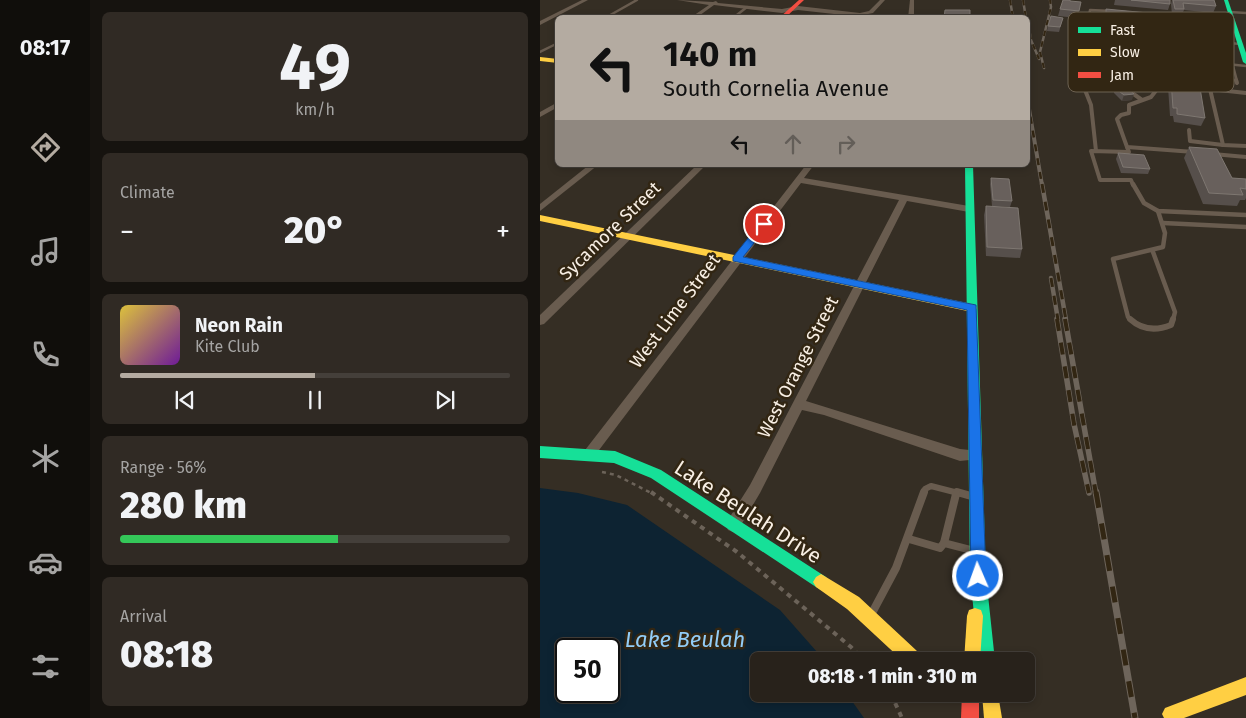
<!DOCTYPE html>
<meta charset="utf-8">
<style>
:root{--surface:#28221b;--page:#302a24;--text:#f1f3f6;--muted:#a5a4a3;--line:#443f3a;--accent:#b4aba1}
body{margin:0;font-family:"Fira Sans",sans-serif;background:var(--page);color:var(--text);height:100vh;display:flex;flex-direction:column;font-size:19px;white-space:nowrap}
*{box-sizing:border-box;margin:0}
p{font-size:16px;color:var(--muted)}
.icon{flex:none;width:28px;height:28px;fill:none;stroke:currentColor;stroke-width:2;stroke-linecap:round;stroke-linejoin:round}
.map{position:relative;flex:1;overflow:hidden}
.panel{display:flex;flex-direction:column;gap:12px;padding:12px;background:#16130f;width:450px}
.panel>*{flex:none}
.banner{position:absolute;left:15px;top:15px;width:475px;height:152px;border-radius:8px;box-shadow:0 2px 8px #0003,0 0 0 1px var(--line);background:#b4aba1;color:#111;overflow:hidden}
.speed{position:absolute;left:15px;top:638px;display:flex;gap:10px;font-size:25px;font-weight:700;text-align:center}
.speed>*{display:grid;place-content:center;width:65px;height:65px;border-radius:50%;background:var(--surface);box-shadow:0 2px 8px #0003,0 0 0 1px var(--line);line-height:1}
.speed .limit{border:2px solid #111;border-radius:8px;background:#fff;color:#111}
.pin{position:absolute;display:grid;place-items:center;width:42px;height:42px;color:#fff;margin:-21px;border:2px solid #fff;border-radius:50%;box-shadow:0 1px 5px #0007}
.me{position:absolute;width:55px;margin:-28px;rotate:358deg;stroke-linejoin:round;filter:drop-shadow(0 0 4px #0008)}
.turn{display:flex;align-items:center;gap:18px;height:105px;padding:0 25px;font-size:22px}
.turn .icon{width:65px;height:65px;stroke-width:2.5}
.turn b{display:block;font-size:35px;line-height:42px}
.lanes{display:flex;align-items:center;height:48px;padding:0 25px;background:#0003;justify-content:center;gap:25px;direction:ltr}
.lanes .off{opacity:.35}
.big{font-size:38px;font-weight:800;line-height:1.1}
.panel .tile{flex:1;display:flex;flex-direction:column;justify-content:center;gap:8px;min-width:0;padding:0 18px;border-radius:8px;background:var(--page)}
.panel .dial{align-items:center;gap:0}
.dial b{font-size:65px;line-height:1}
.song{display:flex;align-items:center;gap:15px}
.cover{width:60px;height:60px;border-radius:8px;background:linear-gradient(135deg,hsl(50 70% 55%),hsl(280 70% 35%))}
.played{height:5px;border-radius:2px;background:linear-gradient(90deg,var(--accent) 50%,var(--line) 50%)}
.keys{display:flex;justify-content:space-around;direction:ltr}
.heat{display:flex;justify-content:space-between;align-items:center;font-size:28px;direction:ltr}
.charge{height:8px;border-radius:4px;background:linear-gradient(90deg,#34c759 56%,var(--line) 0)}
.trip{position:absolute;left:210px;top:652px;width:285px;height:50px;border-radius:8px;background:var(--surface);box-shadow:0 2px 8px #0003,0 0 0 1px var(--line);font-weight:800;line-height:50px;text-align:center}
main{display:flex;flex:1;min-height:0}
.tabs{display:flex;flex-direction:column;width:90px;justify-content:space-around;align-items:center;background:#100e0b;color:var(--muted)}
.tabs .icon{width:35px;height:35px}
.tabs .on{color:var(--accent)}
.tabs b{font-size:22px;color:var(--text)}
.map>svg:first-child{display:block}
.water{fill:#0d2332;fill-rule:evenodd}
.lines{fill:none;stroke-linecap:round;stroke-linejoin:round}
.path-far1{stroke:#6c6359;stroke-width:2.5;stroke-dasharray:4 4;stroke-linecap:butt}
.path{stroke:#6c6359;stroke-width:4;stroke-dasharray:5 5;stroke-linecap:butt}
.lane-far4{stroke:#695c4f;stroke-width:2.5}
.lane-far3{stroke:#695c4f;stroke-width:4}
.lane-far2{stroke:#695c4f;stroke-width:4.5}
.lane-far1{stroke:#695c4f;stroke-width:6}
.lane{stroke:#695c4f;stroke-width:8}
.street{fill:#695c4f;fill-rule:evenodd}
.fast{fill:#16e098;fill-rule:evenodd}
.slow{fill:#ffcf43;fill-rule:evenodd}
.jam{fill:#f24e42;fill-rule:evenodd}
.rail-far4-casing{stroke:#6e655b;stroke-width:2.5}
.rail-far3-casing{stroke:#6e655b;stroke-width:4}
.rail-far2-casing{stroke:#6e655b;stroke-width:4.5}
.rail-far1-casing{stroke:#6e655b;stroke-width:5.5}
.rail-casing{stroke:#6e655b;stroke-width:7}
.rail-far4{stroke:#322613;stroke-width:2;stroke-dasharray:5.5;stroke-linecap:butt}
.rail-far3{stroke:#322613;stroke-width:2.5;stroke-dasharray:7;stroke-linecap:butt}
.rail-far2{stroke:#322613;stroke-width:3;stroke-dasharray:9;stroke-linecap:butt}
.rail-far1{stroke:#322613;stroke-width:4;stroke-dasharray:12;stroke-linecap:butt}
.rail{stroke:#322613;stroke-width:5;stroke-dasharray:16;stroke-linecap:butt}
.wall{fill:#564f4b}
.shaded-wall{fill:#423b35}
.building{fill:#68605c;stroke:#7e7771}
.route{fill:#1a73e8;stroke:#114b97}
.labels{text-anchor:middle;stroke-width:5;stroke-linejoin:round;paint-order:stroke}
.street-label{font-size:18px;fill:#f8efe4;stroke:#322613}
.near-street-label{font-size:21px;fill:#f8efe4;stroke:#322613}
.near-water-label{font-size:22px;font-style:italic;fill:#92cdf7;stroke:#322613}
.key{fill:#322613;stroke:#6d6252;stroke-width:1}
.key-label{font-size:14px;fill:#f8efe4}
</style>
<main>
<nav class="tabs">
<b>08:17</b>
<svg class="icon on" aria-label="directions" viewBox="0 0 24 24"><path d="M12 3l9 9-9 9-9-9zM9 14v-3h6M13 9l2 2-2 2"/></svg>
<svg class="icon" aria-label="music" viewBox="0 0 24 24"><path d="M9 18V5l10-2v13"/><circle cx="6" cy="18" r="3"/><circle cx="16" cy="16" r="3"/></svg>
<svg class="icon" aria-label="phone" viewBox="0 0 24 24"><path d="M5 4h4l2 5-3 2q2 4 5 5l2-3 5 2v4C11 20 4 13 5 4z"/></svg>
<svg class="icon" aria-label="climate" viewBox="0 0 24 24"><path d="M12 3v18M4 7l16 10M4 17L20 7"/></svg>
<svg class="icon" aria-label="car" viewBox="0 0 24 24"><path d="M5 17H2v-5l4-1 3-4h7l3 4 3 1v5h-3M9 17h6M6 11h13"/><circle cx="7" cy="17" r="2"/><circle cx="17" cy="17" r="2"/></svg>
<svg class="icon" aria-label="filters" viewBox="0 0 24 24"><path d="M4 7h16M4 17h16"/><circle cx="9" cy="7" r="2"/><circle cx="15" cy="17" r="2"/></svg>
</nav>
<section class="panel">
<div class="tile dial"><b>49</b><p>km/h</p></div>
<div class="tile"><p>Climate</p>
<div class="heat"><a>−</a><b class="big">20°</b><a>+</a></div>
</div>
<div class="tile">
<div class="song"><i class="cover"></i><div><b>Neon Rain</b><p>Kite Club</p></div></div>
<div class="played"></div>
<div class="keys"><svg class="icon" aria-label="previous" viewBox="0 0 24 24"><path d="M18 5L8 12l10 7zM5 5v14"/></svg><svg class="icon" aria-label="pause" viewBox="0 0 24 24"><path d="M8 5v14M16 5v14"/></svg><svg class="icon" aria-label="next" viewBox="0 0 24 24"><path d="M6 5l10 7-10 7zM19 5v14"/></svg></div>
</div>
<div class="tile"><p>Range · 56%</p><b class="big">280 km</b><div class="charge"></div></div>
<div class="tile"><p>Arrival</p><b class="big">08:18</b></div>
</section>
<div class="map">
<svg width="706" height="718" viewBox="0 0 706 718">
<rect width="100%" height="100%" fill="#352e24"/>
<path class="water" d="M 0,488 L 38,493 L 87,505 L 240,610 L 285,661 L 219,661 L 219,694 L 307,694 L 324,718 L 0,718 ZM 26,649 L 69,649 L 69,691 L 26,691 Z"/>
<g class="lines">
<path class="path-far1" d="M 62,472 L 76,475 L 113,494"/>
<g class="path">
<path d="M 111,492 L 197,552 L 311,647 L 324,661"/>
<path d="M 351,694 L 362,718"/>
</g>
<g class="lane-far4">
<path d="M 690,12 L 706,13"/>
<path d="M 651,15 L 693,22"/>
<path d="M 65,18 L 97,0"/>
<path d="M 193,18 L 207,7"/>
<path d="M 635,21 L 673,24"/>
<path d="M 653,22 L 656,40"/>
<path d="M 672,22 L 677,40 L 687,43 L 697,81"/>
<path d="M 547,30 L 550,10 L 572,11"/>
<path d="M 700,44 L 547,30 L 541,38 L 542,49 L 706,66"/>
<path d="M 0,52 L 18,43"/>
<path d="M 636,68 L 638,81"/>
<path d="M 542,81 L 539,74 L 565,70"/>
<path d="M 576,81 L 562,65 L 566,57 L 591,58 C 599,64 594,74 603,81"/>
</g>
<g class="lane-far3">
<path d="M 541,80 L 551,105 L 556,151"/>
<path d="M 574,80 L 602,100"/>
<path d="M 601,80 L 618,88"/>
<path d="M 638,80 L 639,86"/>
<path d="M 696,80 L 697,83"/>
<path d="M 635,86 L 618,88 L 611,97 L 589,105 L 589,113 L 581,115 L 577,119 L 587,147 L 654,152"/>
<path d="M 644,86 L 670,89"/>
<path d="M 706,93 L 670,89 L 683,145 L 706,146"/>
<path d="M 649,130 L 650,141 L 683,145"/>
<path d="M 587,147 L 589,152 L 551,151 L 560,180 L 591,180 L 593,185"/>
<path d="M 673,154 L 706,157"/>
</g>
<g class="lane-far2">
<path d="M 593,184 L 604,203 L 618,211 L 706,215"/>
<path d="M 623,223 L 706,227"/>
<path d="M 613,252 L 635,312 L 633,320"/>
<path d="M 591,320 L 588,317 L 573,259 L 623,247 L 625,233 L 618,211"/>
</g>
<g class="lane-far1">
<path d="M 590,319 C 602,330 616,331 631,325 L 633,319"/>
<path d="M 383,494 L 385,489 L 391,486 L 422,494"/>
</g>
<g class="lane">
<path d="M 417,492 L 431,496"/>
<path d="M 369,539 L 400,548 L 404,543 L 416,494"/>
<path d="M 404,543 L 431,550"/>
<path d="M 332,613 L 356,568 L 384,492"/>
</g>
<g class="street">
<path d="M 42,0 L 48,0 L 0,25 L 0,21 Z"/>
<path d="M 137,0 L 173,2 L 176,1 L 178,3 L 242,9 L 258,6 L 320,13 L 329,11 L 340,0 L 345,0 L 333,13 L 328,14 L 350,18 L 330,18 L 258,10 L 242,13 L 174,5 L 156,18 L 150,18 L 169,5 Z"/>
<path d="M 370,0 L 374,0 L 374,18 L 368,18 Z"/>
<path d="M 18,102 L 18,107 L 0,117 L 0,112 Z"/>
<path d="M 49,165 L 58,165 L 0,211 L 0,204 Z"/>
<path d="M 157,165 L 166,165 L 4,324 L 0,325 L 0,315 Z"/>
<path d="M 266,165 L 274,165 L 264,178 L 429,206 L 433,209 L 429,212 L 367,201 L 266,401 L 420,449 L 439,451 L 440,455 L 439,459 L 420,461 L 284,415 L 262,410 L 220,493 L 198,530 L 193,532 L 188,530 L 186,525 L 188,520 L 210,485 L 359,200 L 261,183 L 53,458 L 48,460 L 43,458 L 42,454 Z"/>
</g>
<g class="fast">
<path d="M 684,0 L 688,0 L 706,53 L 706,64 L 703,62 Z"/>
<path d="M 425,165 L 433,165 L 446,576 L 455,661 L 439,661 L 430,576 Z"/>
<path d="M 0,446 L 75,451 L 121,470 L 286,577 L 289,582 L 286,587 L 281,590 L 276,587 L 111,478 L 74,463 L 0,458 Z"/>
</g>
<g class="slow">
<path d="M 0,57 L 18,59 L 18,63 L 0,61 Z"/>
<path d="M 0,215 L 432,304 L 437,308 L 432,312 L 0,221 Z"/>
<path d="M 281,574 L 319,597 L 377,651 L 379,657 L 378,661 L 363,661 L 307,609 L 276,587 L 273,582 L 276,577 Z"/>
<path d="M 435,608 L 441,610 L 443,616 L 440,661 L 424,661 L 427,616 L 429,610 Z"/>
<path d="M 706,677 L 706,695 L 644,718 L 624,718 L 622,714 L 625,708 Z"/>
<path d="M 442,694 L 458,694 L 462,718 L 444,718 Z"/>
</g>
<g class="jam">
<path d="M 259,0 L 264,0 L 245,18 L 239,18 Z"/>
<path d="M 422,694 L 439,694 L 439,718 L 421,718 Z"/>
</g>
<g class="rail-far4-casing">
<g id="rail-far4">
<path d="M 470,0 L 473,18"/>
<path d="M 483,0 L 486,18"/>
<path d="M 488,23 L 491,40 L 499,59"/>
<path d="M 504,68 L 500,52 L 511,7 L 510,0"/>
</g>
</g>
<g class="rail-far3-casing">
<path id="rail-far3" d="M 488,103 L 502,185"/>
</g>
<g class="rail-far2-casing">
<g id="rail-far2">
<path d="M 502,184 L 526,320"/>
<path d="M 511,278 L 518,320"/>
</g>
</g>
<g class="rail-far1-casing">
<g id="rail-far1">
<path d="M 517,319 L 534,424 L 549,493"/>
<path d="M 525,319 L 556,494"/>
</g>
</g>
<g class="rail-casing">
<path id="rail" d="M 556,492 L 595,718"/>
</g>
<use href="#rail-far4" class="rail-far4"/>
<use href="#rail-far3" class="rail-far3"/>
<use href="#rail-far2" class="rail-far2"/>
<use href="#rail-far1" class="rail-far1"/>
<use href="#rail" class="rail"/>
</g>
<g class="wall">
<path d="M 575,0 L 630,0 L 630,4 L 628,10 L 574,5 Z"/>
<path d="M 632,0 L 674,0 L 676,6 L 673,13 L 644,10 L 641,16 L 640,16 L 641,20 L 639,25 L 642,30 L 640,37 L 563,30 L 566,9 L 632,15 L 631,4 Z"/>
<path d="M 541,2 L 537,18 L 518,16 L 520,9 Z"/>
<path d="M 523,18 L 519,32 L 507,31 L 508,26 Z"/>
<path d="M 566,34 L 638,48 L 635,55 L 563,47 Z"/>
<path d="M 653,42 L 682,51 L 680,56 L 651,52 L 651,47 Z"/>
<path d="M 666,65 L 689,78 L 687,83 L 666,81 L 664,70 Z"/>
<path d="M 631,80 L 651,87 L 665,118 L 661,126 L 634,122 L 633,116 L 630,116 L 628,87 Z"/>
<path d="M 574,84 L 592,100 L 582,101 L 574,93 L 574,91 L 573,89 Z"/>
<path d="M 649,147 L 692,178 L 706,179 L 706,198 L 705,200 L 700,200 L 697,206 L 663,204 L 644,158 Z"/>
<path d="M 578,153 L 610,169 L 608,174 L 581,173 L 576,159 Z"/>
<path d="M 451,178 L 472,201 L 470,207 L 452,206 L 450,184 Z"/>
<path d="M 446,206 L 482,249 L 480,258 L 446,256 L 444,215 Z"/>
</g>
<path class="shaded-wall" d="M 594,94 L 592,100 L 582,101 L 584,95 Z"/>
<g class="building">
<path d="M 523,0 L 530,0 L 530,1 L 541,2 L 539,11 L 520,9 Z"/>
<path d="M 591,0 L 630,0 L 630,4 Z"/>
<path d="M 633,0 L 674,0 L 676,6 L 643,3 L 644,9 L 635,9 Z"/>
<path d="M 566,9 L 640,16 L 641,20 L 566,14 Z"/>
<path d="M 405,10 L 430,10 L 430,18 L 404,18 Z"/>
<path d="M 511,16 L 523,18 L 520,27 L 508,26 Z"/>
<path d="M 631,80 L 650,82 L 651,87 L 660,88 L 665,118 L 637,114 L 637,108 L 633,108 Z"/>
<path d="M 582,83 L 594,94 L 584,95 L 575,88 L 578,87 L 574,84 Z"/>
<path d="M 649,147 L 677,149 L 692,178 L 706,179 L 706,189 L 700,188 L 703,195 L 669,193 Z"/>
<path d="M 578,153 L 604,155 L 610,169 L 583,167 Z"/>
<path d="M 451,178 L 469,179 L 472,201 L 453,200 Z"/>
<path d="M 446,206 L 478,208 L 482,249 L 447,247 Z"/>
</g>
<path class="route" d="M 224,221 L 229,224 L 203,257 L 436,305 L 446,576 L 444,581 L 438,584 L 433,581 L 431,576 L 427,310 L 193,261 L 193,257 L 221,222 Z"/>
<g class="labels">
<g class="street-label">
<text transform="translate(70 231) rotate(-44)" y="6">Sycamore Street</text>
<text transform="translate(135 311) rotate(-53)" y="6">West Lime Street</text>
<text transform="translate(258 367) rotate(-63)" y="6">West Orange Street</text>
</g>
<g class="near-street-label">
<text transform="translate(208 512) rotate(33)" y="7">Lake Beulah Drive</text>
</g>
<g class="near-water-label">
<text x="145" y="647">Lake Beulah</text>
</g>
</g>
<rect x="528" y="12" width="166" height="80" rx="8" class="key"/>
<rect x="538" y="27" width="23" height="6" fill="#16e098"/>
<rect x="538" y="49" width="23" height="7" fill="#ffcf43"/>
<rect x="538" y="72" width="23" height="6" fill="#f24e42"/>
<g class="key-label">
<text x="570" y="35">Fast</text>
<text x="570" y="57">Slow</text>
<text x="570" y="80">Jam</text>
</g>
</svg>
<div class="speed"><div class="limit">50</div></div>
<div class="pin" style="left:224px;top:224px;background:#d93025"><svg class="icon" aria-label="arrive" viewBox="0 0 24 24"><path d="M6 21V4h12l-3 4 3 4H6"/></svg></div>
<svg class="me" style="left:438px;top:576px" viewBox="-20 -20 40 40"><circle r="17" fill="#1a73e8" stroke="#fff" stroke-width="3"/><path d="M0-11L8 9 0 5-8 9z" fill="#fff"/></svg>
<div class="trip">08:18 · 1 min · 310 m</div>
<div class="banner">
<div class="turn"><svg class="icon" aria-label="left" viewBox="0 0 24 24"><path d="M17 20v-9H6M10 6l-5 5 5 5"/></svg><div><b>140 m</b>South Cornelia Avenue</div></div>
<div class="lanes"><svg class="icon" aria-label="left" viewBox="0 0 24 24"><path d="M17 20v-9H6M10 6l-5 5 5 5"/></svg><svg class="icon off" aria-label="ahead" viewBox="0 0 24 24"><path d="M12 20V5M6 11l6-6 6 6"/></svg><svg class="icon off" aria-label="right" viewBox="0 0 24 24"><path d="M7 20v-9h11M14 6l5 5-5 5"/></svg></div>
</div>
</div>
</main>
